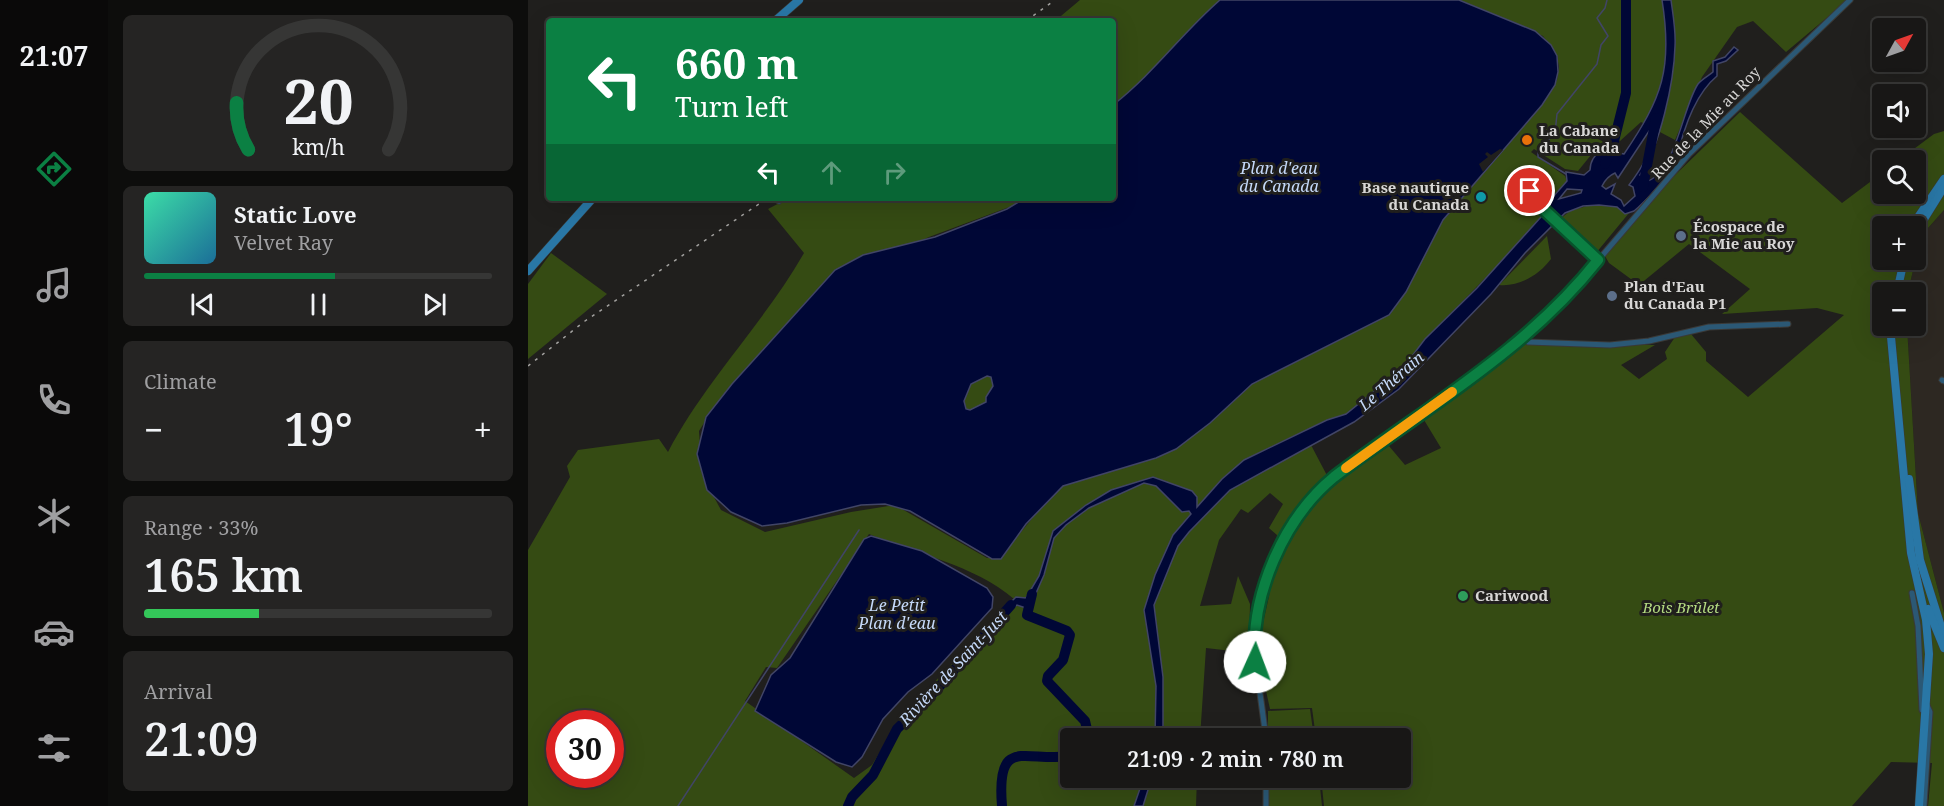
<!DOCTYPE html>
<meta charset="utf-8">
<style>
:root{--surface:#181716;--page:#252423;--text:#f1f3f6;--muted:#9f9fa1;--line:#363635;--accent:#0b8043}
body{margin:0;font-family:"Noto Serif",serif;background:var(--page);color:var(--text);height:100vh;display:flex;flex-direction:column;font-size:22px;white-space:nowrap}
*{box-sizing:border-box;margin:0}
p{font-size:20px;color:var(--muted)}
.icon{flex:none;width:33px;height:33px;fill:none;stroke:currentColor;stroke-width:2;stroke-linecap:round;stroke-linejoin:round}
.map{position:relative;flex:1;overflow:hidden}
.sheet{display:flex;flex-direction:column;gap:15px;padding:15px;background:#0d0d0c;width:420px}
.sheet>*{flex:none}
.banner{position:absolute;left:18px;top:18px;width:570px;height:183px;border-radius:6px;box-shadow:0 6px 24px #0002,0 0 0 2px var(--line);background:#0b8043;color:#fff;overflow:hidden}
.needle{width:39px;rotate:50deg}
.tools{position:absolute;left:1344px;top:18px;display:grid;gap:12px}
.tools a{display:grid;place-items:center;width:54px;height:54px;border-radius:6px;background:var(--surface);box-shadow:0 6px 24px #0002,0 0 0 2px var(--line);font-size:30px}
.speed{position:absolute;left:18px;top:710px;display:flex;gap:12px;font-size:30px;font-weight:700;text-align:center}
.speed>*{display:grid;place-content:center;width:78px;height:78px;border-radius:50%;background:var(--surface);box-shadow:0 6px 24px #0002,0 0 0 2px var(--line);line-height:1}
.speed .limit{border:9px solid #d22;background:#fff;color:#111}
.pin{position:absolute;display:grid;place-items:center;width:51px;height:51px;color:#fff;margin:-26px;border:3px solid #fff;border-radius:50%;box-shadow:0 2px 6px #0007}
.me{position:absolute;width:66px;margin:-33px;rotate:2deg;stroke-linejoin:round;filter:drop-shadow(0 0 4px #0008)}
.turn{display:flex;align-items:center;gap:21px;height:126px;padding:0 30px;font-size:27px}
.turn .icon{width:78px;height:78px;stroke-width:2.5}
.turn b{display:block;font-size:42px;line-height:51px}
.lanes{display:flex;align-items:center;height:57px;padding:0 30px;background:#0003;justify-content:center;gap:30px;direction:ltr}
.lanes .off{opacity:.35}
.big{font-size:45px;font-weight:600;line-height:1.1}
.sheet .widget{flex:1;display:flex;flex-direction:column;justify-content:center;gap:9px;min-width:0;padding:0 21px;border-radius:9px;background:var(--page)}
.sheet .dial{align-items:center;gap:0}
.dial svg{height:156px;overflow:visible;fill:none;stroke:var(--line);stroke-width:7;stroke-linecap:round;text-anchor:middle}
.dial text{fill:var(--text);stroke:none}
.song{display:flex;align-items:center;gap:18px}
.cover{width:72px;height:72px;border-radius:9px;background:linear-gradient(135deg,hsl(160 70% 55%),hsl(200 70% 35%))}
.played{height:6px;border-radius:3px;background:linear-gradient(90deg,var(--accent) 55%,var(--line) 55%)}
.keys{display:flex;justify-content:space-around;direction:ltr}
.heat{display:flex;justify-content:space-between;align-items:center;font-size:33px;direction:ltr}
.charge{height:9px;border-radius:4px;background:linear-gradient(90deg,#34c759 33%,var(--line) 0)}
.trip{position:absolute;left:532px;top:728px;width:351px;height:60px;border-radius:6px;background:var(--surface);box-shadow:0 6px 24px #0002,0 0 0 2px var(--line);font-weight:600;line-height:60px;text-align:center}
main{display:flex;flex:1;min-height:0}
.tab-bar{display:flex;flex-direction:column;width:108px;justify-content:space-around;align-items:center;background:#0a0909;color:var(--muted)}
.tab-bar .icon{width:42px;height:42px}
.tab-bar .active{color:var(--accent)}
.tab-bar b{font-size:27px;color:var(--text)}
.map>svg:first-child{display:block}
.built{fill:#2d2822}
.green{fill:#354b13;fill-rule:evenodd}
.water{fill:#000736;stroke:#414566;stroke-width:1.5;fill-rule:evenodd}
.pier{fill:#201f1d}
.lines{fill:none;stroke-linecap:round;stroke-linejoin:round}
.stream{stroke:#414566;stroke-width:1.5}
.river{stroke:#000736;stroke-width:10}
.street-casing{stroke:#3a3937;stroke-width:7}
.secondary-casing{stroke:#3a3937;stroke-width:9}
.street{stroke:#2b5875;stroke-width:5}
.secondary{stroke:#2977a6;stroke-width:8}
.rail{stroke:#a2a19f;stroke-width:1.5;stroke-dasharray:3 6;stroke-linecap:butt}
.route-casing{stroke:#07532c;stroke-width:15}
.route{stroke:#0b8043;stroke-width:10}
.slow{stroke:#f59e0b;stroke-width:10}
.food-dot{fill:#e8710a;stroke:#201f1d;stroke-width:2}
.culture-dot{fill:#0f9aa8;stroke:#201f1d;stroke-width:2}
.service-dot{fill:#5c6f8a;stroke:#201f1d;stroke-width:2}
.leisure-dot{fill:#2e9e5b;stroke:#201f1d;stroke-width:2}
.labels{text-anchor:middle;stroke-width:6;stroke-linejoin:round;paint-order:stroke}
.street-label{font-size:15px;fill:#d8d7d6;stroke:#201f1d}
.poi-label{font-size:15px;font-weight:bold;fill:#d8d7d6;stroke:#201f1d;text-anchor:start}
.park-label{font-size:15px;font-style:italic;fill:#b4db82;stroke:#201f1d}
.water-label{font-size:16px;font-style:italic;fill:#c5d9f9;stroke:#201f1d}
</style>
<main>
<nav class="tab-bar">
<b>21:07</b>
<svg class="icon active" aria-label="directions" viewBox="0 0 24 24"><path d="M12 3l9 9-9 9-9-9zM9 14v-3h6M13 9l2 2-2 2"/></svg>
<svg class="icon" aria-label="music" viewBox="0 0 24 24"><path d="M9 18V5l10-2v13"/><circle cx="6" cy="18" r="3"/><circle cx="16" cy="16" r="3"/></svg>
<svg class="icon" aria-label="phone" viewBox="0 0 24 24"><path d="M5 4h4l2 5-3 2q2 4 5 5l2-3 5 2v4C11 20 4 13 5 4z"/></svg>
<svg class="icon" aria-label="climate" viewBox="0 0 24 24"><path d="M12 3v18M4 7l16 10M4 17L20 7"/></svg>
<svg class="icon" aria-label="car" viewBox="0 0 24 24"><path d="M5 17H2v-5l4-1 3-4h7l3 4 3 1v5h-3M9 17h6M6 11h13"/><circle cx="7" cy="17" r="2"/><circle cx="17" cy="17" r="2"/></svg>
<svg class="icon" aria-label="filters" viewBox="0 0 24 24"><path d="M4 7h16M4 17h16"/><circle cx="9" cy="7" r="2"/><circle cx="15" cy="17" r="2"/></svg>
</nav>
<section class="sheet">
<div class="widget dial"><svg viewBox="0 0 100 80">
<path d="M14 69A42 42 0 1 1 86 69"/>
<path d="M14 69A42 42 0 0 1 8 45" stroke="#0b8043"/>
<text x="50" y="56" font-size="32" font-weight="700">20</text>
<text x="50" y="72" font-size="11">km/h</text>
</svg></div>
<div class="widget">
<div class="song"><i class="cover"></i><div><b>Static Love</b><p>Velvet Ray</p></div></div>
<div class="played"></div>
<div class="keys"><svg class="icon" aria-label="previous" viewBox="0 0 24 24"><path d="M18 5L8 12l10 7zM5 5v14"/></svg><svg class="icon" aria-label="pause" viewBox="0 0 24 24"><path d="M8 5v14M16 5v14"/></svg><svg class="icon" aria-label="next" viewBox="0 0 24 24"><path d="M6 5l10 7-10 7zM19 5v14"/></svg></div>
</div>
<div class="widget"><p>Climate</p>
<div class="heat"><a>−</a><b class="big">19°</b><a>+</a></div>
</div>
<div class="widget"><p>Range · 33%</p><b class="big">165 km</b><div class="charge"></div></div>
<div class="widget"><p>Arrival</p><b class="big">21:09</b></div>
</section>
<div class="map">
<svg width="1416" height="806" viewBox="0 0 1416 806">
<rect width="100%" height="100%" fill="#201f1d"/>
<path class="built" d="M 1416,210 L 1416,613 L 1390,513 L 1379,326 L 1388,326 L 1388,292 L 1380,292 L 1393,236 Z"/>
<g class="green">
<path d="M 552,0 L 695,0 L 644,54 L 585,109 L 585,21 L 527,21 Z"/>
<path d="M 931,0 L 1320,0 L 1258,52 L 1225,21 L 1209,27 L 1174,77 L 1147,140 L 1113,122 L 1092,141 L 1063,128 L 1063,136 L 1083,145 L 1063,155 L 1050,171 L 1037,169 L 1006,149 L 1003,152 L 1037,176 L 1039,181 L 1023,200 L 1021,208 L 989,245 L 909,328 L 875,368 L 818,414 L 799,420 L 716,460 L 694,479 L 669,507 L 671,521 L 702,490 L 783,445 L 804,485 L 861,446 L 877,465 L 913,448 L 893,415 L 995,344 L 1127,345 L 1093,365 L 1111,379 L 1139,359 L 1137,352 L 1147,337 L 1163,334 L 1178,352 L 1178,361 L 1220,397 L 1316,315 L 1289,308 L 1194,314 L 1222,289 L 1161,244 L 1111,285 L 1081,263 L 1077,256 L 1141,181 L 1212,112 L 1314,203 L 1354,173 L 1354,194 L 1388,194 L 1388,160 L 1371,160 L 1406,134 L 1416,131 L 1416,210 L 1393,236 L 1380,292 L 1354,292 L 1354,326 L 1379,326 L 1390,513 L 1416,613 L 1416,806 L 1400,806 L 1404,763 L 1363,762 L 1324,806 L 796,806 L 793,777 L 873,777 L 873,738 L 788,738 L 784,708 L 742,709 L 729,650 L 741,596 L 749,535 L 741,528 L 755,504 L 742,493 L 720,513 L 713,509 L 691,540 L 672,606 L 703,604 L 710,576 L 722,604 L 721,653 L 678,648 L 672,738 L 635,738 L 636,723 L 632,738 L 543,738 L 543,777 L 669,777 L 668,806 L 0,806 L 0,550 L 42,477 L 39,466 L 50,450 L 131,439 L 140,452 C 177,381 236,323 276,253 L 240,209 L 261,198 L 505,198 L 401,237 L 311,279 L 294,293 L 186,407 L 171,431 L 174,475 L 193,510 L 237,532 L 323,512 L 367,505 L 459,558 L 468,558 C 493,537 509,507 535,486 L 628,458 L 648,449 L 682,423 L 724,384 L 861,315 L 878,292 L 915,220 L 1014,105 L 1029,80 L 1031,67 L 1029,56 L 1015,36 ZM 1354,226 L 1388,226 L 1388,260 L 1354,260 ZM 341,534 C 389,555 445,564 486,599 L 372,718 L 344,765 L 326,778 L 217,701 L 238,667 L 249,668 ZM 32,723 L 82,723 L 82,774 L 32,774 Z"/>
<path d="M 1062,205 L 1089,207 L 1097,213 L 1101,213 L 1068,253 L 1032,219 L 1042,211 Z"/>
<path d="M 1019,236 L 1023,259 C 1011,275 991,287 971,285 Z"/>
<path d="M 23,253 L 79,294 L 0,359 L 0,284 Z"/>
<path d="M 459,376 L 463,377 L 465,386 L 458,397 L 458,402 L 442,410 L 438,409 L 436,401 L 443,384 Z"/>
<path d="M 782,709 L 786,738 L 740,738 L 740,711 Z"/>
<path d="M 740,777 L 791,777 L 794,806 L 739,806 Z"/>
</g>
<g class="water">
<path d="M 692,0 L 931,0 L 1007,31 L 1023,45 L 1029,56 L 1030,72 L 1027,85 L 1014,105 L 915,220 L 878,292 L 861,315 L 724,384 L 682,423 L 648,449 L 628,458 L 535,486 L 498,524 L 473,559 L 464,559 L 382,511 L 357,504 L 333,505 L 259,523 L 234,526 L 203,512 L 179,490 L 169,454 L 178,417 L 204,384 L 307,270 L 335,255 L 407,237 L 479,209 L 497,198 L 585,198 L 585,105 C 626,73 654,33 692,0 ZM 459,376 L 463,377 L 465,386 L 458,397 L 458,402 L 442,410 L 438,409 L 436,401 L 443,384 Z"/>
<path d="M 1134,0 L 1143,0 C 1145,15 1148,31 1147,46 C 1146,83 1132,146 1112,175 L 1117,182 C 1148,174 1154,108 1170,84 C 1174,79 1180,76 1185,72 L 1185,61 L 1197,57 L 1206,47 L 1210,50 L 1198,61 L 1189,64 L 1189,76 C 1166,95 1154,134 1148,162 C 1146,171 1115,204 1106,211 L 1097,214 L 1089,207 L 1071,205 L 1055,206 L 1037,213 L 997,253 L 963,294 L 871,389 L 826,422 L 702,490 L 661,532 L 650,546 L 626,605 L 635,677 L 635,738 L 627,738 L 628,686 L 616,610 L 627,575 L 645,535 L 663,514 L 661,511 L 654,512 L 628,486 L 616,483 L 561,508 L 538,525 L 526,538 L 516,575 L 501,609 L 489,605 L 476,615 L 473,612 L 488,597 L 498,598 L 511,576 L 525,531 L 558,505 L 583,490 L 625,477 L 664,491 L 669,497 L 669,507 L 694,479 L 716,460 L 799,420 L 818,414 L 875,368 L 897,339 L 949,288 L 1021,208 L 1024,198 L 1039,181 L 1038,172 L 1056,175 L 1062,170 C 1063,150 1079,149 1096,154 C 1134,98 1145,69 1134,0 ZM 1121,131 L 1125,132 C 1124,152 1113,169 1101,185 L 1105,187 L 1107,196 L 1096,206 L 1093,200 L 1083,194 L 1087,184 L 1078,189 L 1074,186 C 1077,180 1080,176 1087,173 L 1090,178 ZM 1039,189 L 1054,190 L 1053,193 L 1031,199 Z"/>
<path d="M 343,536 L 394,551 L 459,588 L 465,597 L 464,608 L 404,674 L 380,692 L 355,719 L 334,757 L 324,767 L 308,762 L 227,711 L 243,675 L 262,658 L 336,539 Z"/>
<path d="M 616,777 L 624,777 L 615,806 L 606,806 Z"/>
</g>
<path class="pier" d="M 972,149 L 975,150 L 955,172 L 951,164 L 960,157 L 957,154 L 959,152 L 963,155 Z"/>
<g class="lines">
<g class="stream">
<path d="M 1038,174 L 1010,157 L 1010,151 L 1027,133 L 1029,114 L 1069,64 L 1073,45 L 1080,36 L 1069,18 L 1077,8 L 1079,0"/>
<path d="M 150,806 L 331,530"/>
</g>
<g class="river">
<path d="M 1077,164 L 1084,149 L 1098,93 L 1098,0"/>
<path d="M 1115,187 L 1128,118"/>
<path d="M 504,594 L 499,615 L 539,631 L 542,635 L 535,660 L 520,676 L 519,681 L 557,721 L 561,738"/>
<path d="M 320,806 L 324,797 L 345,775 L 369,729 L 410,688 L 483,605"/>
<path d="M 474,806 C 468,734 498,763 543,756"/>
</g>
<g class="street-casing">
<g id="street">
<circle cx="1003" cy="199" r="8"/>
<path d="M 246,198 L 251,201"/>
<path d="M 1010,204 L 1070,260"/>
<path d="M 993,339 L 1000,342 L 1082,345 L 1121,341 L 1181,327 L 1260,324"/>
<path d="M 1414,380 L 1416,381"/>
<path d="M 1384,593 L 1390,626 L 1394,710"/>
<path d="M 738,738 L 727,656 L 731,613 L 749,555 L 776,509 L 806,477 L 955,369 L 1008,326 L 1044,291 L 1161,154 L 1322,0"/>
<path d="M 738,806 L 738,777"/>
<path d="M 1396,806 L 1402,712 L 1398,703"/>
</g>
</g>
<g class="secondary-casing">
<g id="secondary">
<path d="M 247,21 L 271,0"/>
<path d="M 1384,226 L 1416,179"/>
<path d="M 1388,232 L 1416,187"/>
<path d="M 0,271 L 65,198"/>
<path d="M 1369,292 L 1376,260"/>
<path d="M 1362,326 L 1383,553 L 1398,620 L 1401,654 L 1391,806"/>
<path d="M 1381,479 L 1392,560 L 1416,636"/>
<path d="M 1400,609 L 1416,648"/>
</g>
</g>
<use href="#street" class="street"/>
<use href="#secondary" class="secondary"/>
<g class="rail">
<path d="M 498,21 L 527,0"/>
<path d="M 0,366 L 57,321 L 240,198"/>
</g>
</g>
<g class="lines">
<g class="route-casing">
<path id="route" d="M 727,662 C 722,596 755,519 806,477 C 897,408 998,351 1070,260 L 1010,204 L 1010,194 L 1002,191"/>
</g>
<use href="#route" class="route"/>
<path class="slow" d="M 818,468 L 924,392"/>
</g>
<circle class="food-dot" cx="999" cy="140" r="6"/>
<circle class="culture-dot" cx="953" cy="197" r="6"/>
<g class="service-dot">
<circle cx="1153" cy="236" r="6"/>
<circle cx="1084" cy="296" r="6"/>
</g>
<circle class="leisure-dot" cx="935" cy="596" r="6"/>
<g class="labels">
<g class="street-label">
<text transform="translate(1178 123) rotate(-46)" y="5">Rue de la Mie au Roy</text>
</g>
<g class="poi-label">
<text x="1011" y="136">La Cabane<tspan x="1011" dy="17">du Canada</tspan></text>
<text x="941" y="193" text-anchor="end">Base nautique<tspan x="941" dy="17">du Canada</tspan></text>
<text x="1165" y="232">Écospace de<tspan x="1165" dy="17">la Mie au Roy</tspan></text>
<text x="1096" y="292">Plan d'Eau<tspan x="1096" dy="17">du Canada P1</tspan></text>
<text x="947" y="601">Cariwood</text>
</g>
<g class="park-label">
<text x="1153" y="613">Bois Brûlet</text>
</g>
<g class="water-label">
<text x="751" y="174">Plan d'eau<tspan x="751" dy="18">du Canada</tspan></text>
<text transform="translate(863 381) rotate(-41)" y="6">Le Thérain</text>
<text x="369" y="611">Le Petit<tspan x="369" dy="18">Plan d'eau</tspan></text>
<text transform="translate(425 668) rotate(-47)" y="6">Rivière de Saint-Just</text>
</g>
</g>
</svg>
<div class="tools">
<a><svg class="needle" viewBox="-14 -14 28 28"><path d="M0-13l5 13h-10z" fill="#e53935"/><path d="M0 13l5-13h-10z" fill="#9f9fa1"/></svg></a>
<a><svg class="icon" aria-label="sound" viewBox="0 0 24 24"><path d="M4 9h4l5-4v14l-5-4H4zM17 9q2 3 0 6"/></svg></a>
<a><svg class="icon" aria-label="search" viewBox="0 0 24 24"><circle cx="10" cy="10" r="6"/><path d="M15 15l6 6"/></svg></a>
<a>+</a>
<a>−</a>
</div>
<div class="speed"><div class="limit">30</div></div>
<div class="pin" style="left:1002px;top:191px;background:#d93025"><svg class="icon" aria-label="arrive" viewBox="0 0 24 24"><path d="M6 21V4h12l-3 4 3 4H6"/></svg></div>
<svg class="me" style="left:727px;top:662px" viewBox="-20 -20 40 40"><circle r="19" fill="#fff"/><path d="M0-13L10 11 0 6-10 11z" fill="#0b8043"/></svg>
<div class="trip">21:09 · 2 min · 780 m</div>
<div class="banner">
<div class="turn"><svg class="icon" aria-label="left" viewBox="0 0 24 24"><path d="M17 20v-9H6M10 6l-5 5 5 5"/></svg><div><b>660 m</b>Turn left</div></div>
<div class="lanes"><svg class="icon" aria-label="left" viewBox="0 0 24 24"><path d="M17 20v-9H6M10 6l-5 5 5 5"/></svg><svg class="icon off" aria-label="ahead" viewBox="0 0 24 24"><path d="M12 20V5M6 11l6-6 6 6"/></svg><svg class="icon off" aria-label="right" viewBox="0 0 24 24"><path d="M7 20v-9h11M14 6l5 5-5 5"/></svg></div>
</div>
</div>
</main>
